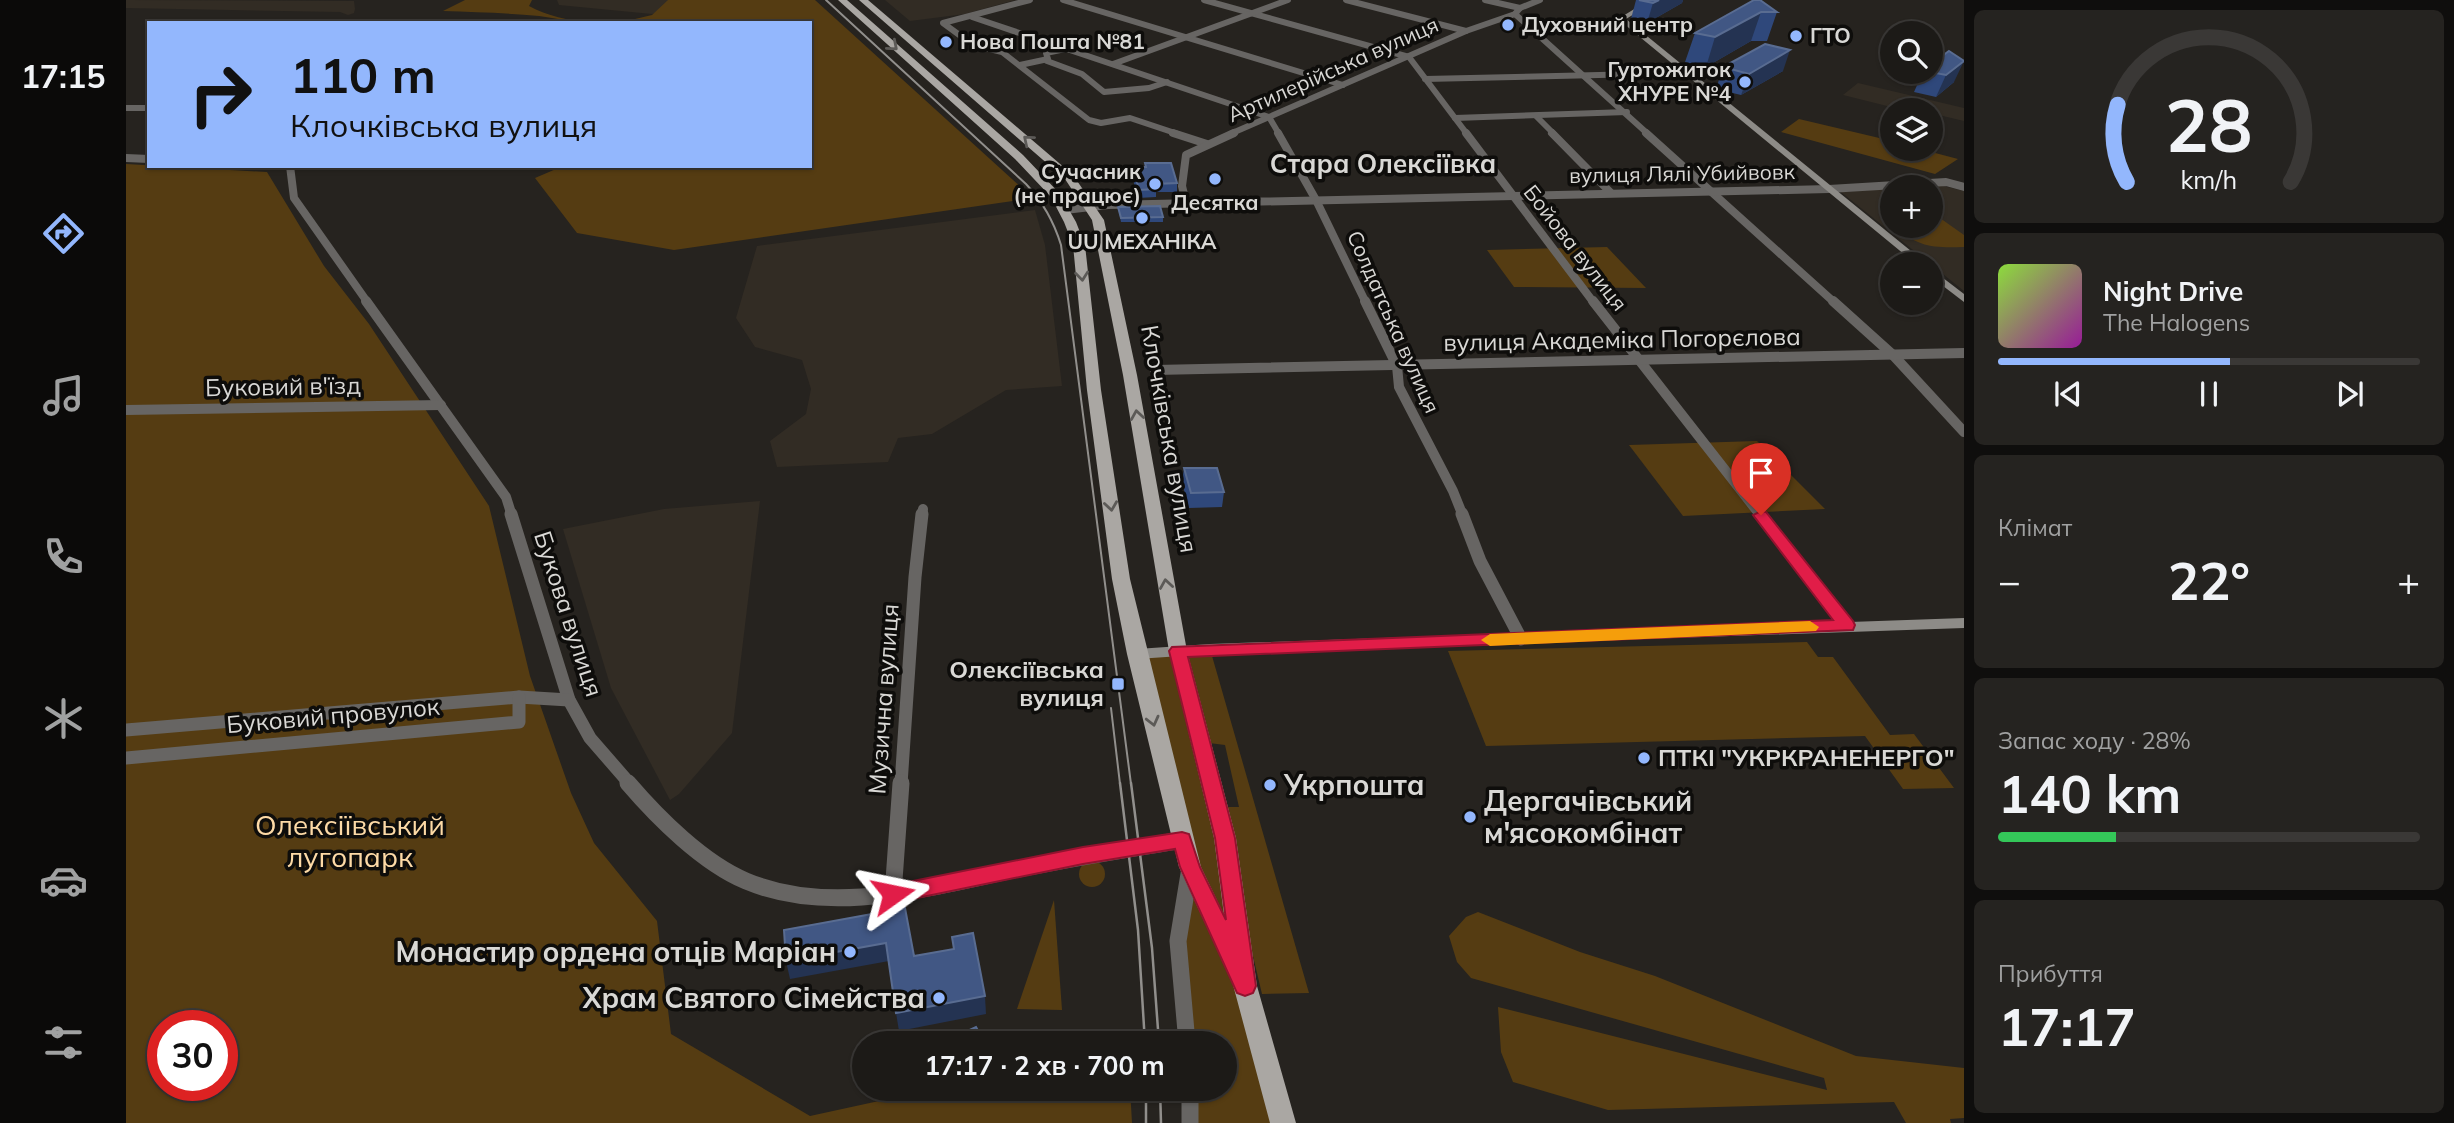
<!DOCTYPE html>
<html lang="uk">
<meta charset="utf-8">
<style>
:root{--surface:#1c1a17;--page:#252320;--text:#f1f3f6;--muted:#a0a1a1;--line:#3a3836;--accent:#93b7fd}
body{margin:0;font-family:Mulish,sans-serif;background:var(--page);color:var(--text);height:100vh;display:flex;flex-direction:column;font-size:26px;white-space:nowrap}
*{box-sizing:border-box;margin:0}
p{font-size:23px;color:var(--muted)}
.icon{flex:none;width:38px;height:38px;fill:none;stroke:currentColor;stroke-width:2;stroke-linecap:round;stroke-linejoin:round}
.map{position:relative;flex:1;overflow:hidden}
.sheet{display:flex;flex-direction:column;gap:10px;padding:10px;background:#0f0e0d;width:490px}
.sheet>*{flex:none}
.banner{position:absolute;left:21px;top:21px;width:665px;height:147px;border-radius:0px;box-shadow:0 2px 5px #0004,0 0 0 2px var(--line);background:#93b7fd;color:#111;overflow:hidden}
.fabs{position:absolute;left:1754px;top:21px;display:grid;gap:14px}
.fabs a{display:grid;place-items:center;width:63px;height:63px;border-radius:50%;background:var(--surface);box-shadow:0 2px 5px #0004,0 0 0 2px var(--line);font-size:35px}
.speed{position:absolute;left:21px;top:1010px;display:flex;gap:14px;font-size:35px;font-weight:700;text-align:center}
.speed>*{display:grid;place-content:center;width:91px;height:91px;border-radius:50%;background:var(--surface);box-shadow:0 2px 5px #0004,0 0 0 2px var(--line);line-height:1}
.speed .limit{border:10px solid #d22;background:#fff;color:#111}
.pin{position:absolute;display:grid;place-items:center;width:60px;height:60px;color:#fff;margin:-72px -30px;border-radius:50% 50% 50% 0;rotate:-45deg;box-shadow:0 0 7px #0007}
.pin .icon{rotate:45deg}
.me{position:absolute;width:77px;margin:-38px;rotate:78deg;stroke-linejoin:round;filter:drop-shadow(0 0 5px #0008)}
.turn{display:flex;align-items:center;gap:24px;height:147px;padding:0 28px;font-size:32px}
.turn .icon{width:91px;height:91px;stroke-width:2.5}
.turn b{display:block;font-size:49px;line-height:60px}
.big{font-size:52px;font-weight:700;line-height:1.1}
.sheet .tile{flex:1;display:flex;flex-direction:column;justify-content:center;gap:10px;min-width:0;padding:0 24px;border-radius:10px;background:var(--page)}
.sheet .dial{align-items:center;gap:0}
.dial svg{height:182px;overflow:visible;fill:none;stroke:var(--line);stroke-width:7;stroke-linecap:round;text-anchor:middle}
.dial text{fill:var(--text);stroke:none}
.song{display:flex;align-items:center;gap:21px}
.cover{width:84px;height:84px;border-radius:10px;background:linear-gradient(135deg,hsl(90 70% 55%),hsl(300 70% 35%))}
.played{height:7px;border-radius:4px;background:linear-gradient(90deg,var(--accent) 55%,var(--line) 55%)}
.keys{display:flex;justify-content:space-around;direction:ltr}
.heat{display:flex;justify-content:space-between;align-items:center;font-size:38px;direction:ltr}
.charge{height:10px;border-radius:5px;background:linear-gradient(90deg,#34c759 28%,var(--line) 0)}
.trip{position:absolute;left:726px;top:1031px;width:385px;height:70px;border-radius:35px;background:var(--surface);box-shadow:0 2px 5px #0004,0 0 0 2px var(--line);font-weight:700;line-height:70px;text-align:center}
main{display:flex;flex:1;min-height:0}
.dock{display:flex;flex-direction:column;width:126px;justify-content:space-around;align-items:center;background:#0b0a09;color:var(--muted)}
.dock .icon{width:49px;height:49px}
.dock .selected{color:var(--accent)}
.dock b{font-size:32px;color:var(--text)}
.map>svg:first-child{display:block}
.built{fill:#322c24}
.green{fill:#553c12;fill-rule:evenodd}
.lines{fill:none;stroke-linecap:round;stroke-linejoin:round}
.street-far4{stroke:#676563;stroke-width:6}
.street-far3{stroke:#676563;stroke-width:8}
.street-far2{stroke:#676563;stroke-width:10}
.street-far1{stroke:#676563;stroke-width:13}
.street{stroke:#676563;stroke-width:17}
.secondary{fill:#8d8b87;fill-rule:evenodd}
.primary{fill:#aaa7a3;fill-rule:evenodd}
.tram-far1{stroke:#918f8c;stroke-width:2}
.tram{stroke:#918f8c;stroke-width:2.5}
.wall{fill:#2f487b}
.shaded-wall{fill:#243352}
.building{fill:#415784;stroke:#596c91;stroke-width:2}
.oneway{stroke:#5c5a57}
.route{fill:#e11d48;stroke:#92132f;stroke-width:2}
.slow{fill:#f59e0b}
.poi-dot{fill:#93b7fd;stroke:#0e0d0b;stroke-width:2.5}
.labels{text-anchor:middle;stroke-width:7;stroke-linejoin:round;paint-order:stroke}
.far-poi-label{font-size:21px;font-weight:bold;fill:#d9d8d5;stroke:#0e0d0b;text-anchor:start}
.far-street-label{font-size:21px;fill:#d9d8d5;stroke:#0e0d0b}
.street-label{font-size:24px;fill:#d9d8d5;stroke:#0e0d0b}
.poi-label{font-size:24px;font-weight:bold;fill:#d9d8d5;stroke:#0e0d0b;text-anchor:end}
.far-district-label{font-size:26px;font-weight:bold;fill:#d9d8d5;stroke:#0e0d0b}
.near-poi-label{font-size:28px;font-weight:bold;fill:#d9d8d5;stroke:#0e0d0b;text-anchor:start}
.near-park-label{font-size:28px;fill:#fddaa6;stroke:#0e0d0b}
</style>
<main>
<nav class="dock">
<b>17:15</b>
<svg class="icon selected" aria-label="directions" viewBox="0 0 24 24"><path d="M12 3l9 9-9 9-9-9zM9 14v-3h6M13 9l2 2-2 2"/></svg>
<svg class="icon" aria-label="music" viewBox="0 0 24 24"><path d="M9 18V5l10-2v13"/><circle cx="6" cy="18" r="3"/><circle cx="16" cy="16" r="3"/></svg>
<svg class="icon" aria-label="phone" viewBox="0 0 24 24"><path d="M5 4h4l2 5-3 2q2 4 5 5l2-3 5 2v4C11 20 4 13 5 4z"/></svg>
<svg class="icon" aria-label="climate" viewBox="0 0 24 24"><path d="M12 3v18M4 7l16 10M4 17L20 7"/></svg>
<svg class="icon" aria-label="car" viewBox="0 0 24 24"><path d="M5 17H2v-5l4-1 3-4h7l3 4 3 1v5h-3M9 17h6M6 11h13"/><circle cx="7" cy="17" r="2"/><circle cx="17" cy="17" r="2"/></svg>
<svg class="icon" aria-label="filters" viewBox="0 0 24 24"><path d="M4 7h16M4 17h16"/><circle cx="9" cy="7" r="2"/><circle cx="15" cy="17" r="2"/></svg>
</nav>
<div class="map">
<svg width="1838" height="1123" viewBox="0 0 1838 1123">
<rect width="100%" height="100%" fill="#26231f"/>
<g class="built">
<path d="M 0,0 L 228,1 L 229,9 L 228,13 L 222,15 L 214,12 L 0,8 Z"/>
<path d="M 431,0 L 543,0 L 539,12 L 526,14 L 433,5 Z"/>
<path d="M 759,0 L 889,0 L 839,14 L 784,21 Z"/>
<path d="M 1732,83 L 1838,108 L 1838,121 L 1804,113 L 1804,110 L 1769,108 L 1717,95 Z"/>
<path d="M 1813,185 L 1838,191 L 1838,291 L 1715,192 L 1766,188 L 1766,226 L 1804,226 L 1804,187 L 1778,187 Z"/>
<path d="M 909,210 L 919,245 L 936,386 L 880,390 L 806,434 L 772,438 L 762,462 L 651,467 L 644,441 L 680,414 L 685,389 L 676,360 L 629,347 L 610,318 L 631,246 Z"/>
<path d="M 634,501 L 606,733 L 553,794 L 544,800 L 485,688 L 437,529 L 538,509 Z"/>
</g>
<g class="green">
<path d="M 339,0 L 406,0 L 403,6 C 421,16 443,20 463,23 C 445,23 431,18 413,16 C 381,13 350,12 317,11 Z"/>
<path d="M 542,0 L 689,0 L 907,198 L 548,250 L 451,233 L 409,178 L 437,166 L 684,166 L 684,23 L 492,23 L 526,15 Z"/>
<path d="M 1673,119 L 1766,141 L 1766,149 L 1794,149 L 1832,159 L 1809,174 L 1655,132 Z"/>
<path d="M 0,164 L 141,172 L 198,266 L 243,324 L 363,506 L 404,676 L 445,793 L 468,843 L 531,921 L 545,1034 L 684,1116 L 808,1089 L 1004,1088 L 1006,1123 L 0,1123 ZM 37,1026 L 96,1026 L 96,1085 L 37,1085 Z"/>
<path d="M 1804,211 L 1838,235 L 1838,247 C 1805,248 1793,247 1767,226 L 1804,226 Z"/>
<path d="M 1481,247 L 1520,288 L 1388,287 L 1361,250 Z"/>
<path d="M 1631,441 L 1699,509 L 1557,516 L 1503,445 Z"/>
<path d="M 1681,642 L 1692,657 L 1707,657 L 1764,735 L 1788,734 L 1828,788 L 1777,789 L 1739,736 L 1360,746 L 1322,651 Z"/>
<path d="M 1084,649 L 1183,993 L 1136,994 L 1102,851 L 1157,1123 L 1064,1123 L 1064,1089 L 1099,1088 L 1099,1043 L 1063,1043 L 1056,840 L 1011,654 ZM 1075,742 L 1099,745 L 1113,807 L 1091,807 Z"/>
<circle cx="966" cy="874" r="13"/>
<path d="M 928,900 L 936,1010 L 891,1009 Z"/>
<path d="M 1352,912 L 1454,952 L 1529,976 L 1730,1056 L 1838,1068 L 1838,1118 L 1824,1119 L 1825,1123 L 1780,1123 L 1768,1102 L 1482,1110 L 1387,1082 L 1375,1052 L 1372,1007 L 1701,1090 L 1698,1078 L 1345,978 L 1331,962 L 1323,936 L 1340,917 Z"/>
</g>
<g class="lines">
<g class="street-far4">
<path d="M 904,0 L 817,23 L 847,45 L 876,52 L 963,120 L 975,123 L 1004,118 L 1052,134"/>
<path d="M 937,0 L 1217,85"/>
<path d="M 1078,0 L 1283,57 L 1341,134"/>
<path d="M 1220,0 L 1340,31"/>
<path d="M 1359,0 L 1394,8"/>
<path d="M 1389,14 L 1522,134"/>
<path d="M 846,17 L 1143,117 L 1153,134"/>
<path d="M 921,61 L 956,74 L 978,92 L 1023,88 L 1041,82"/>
<path d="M 987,64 L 1162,0"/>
<path d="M 894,65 L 922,59 L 920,53 L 939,49"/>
<path d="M 1299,79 L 1559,73"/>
<path d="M 0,108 L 23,108"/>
<path d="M 1410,116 L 1428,134"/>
<path d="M 1329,118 L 1501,112"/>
<path d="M 1104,134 L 1340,31 L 1389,14 L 1394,8 L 1414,0"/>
</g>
<g class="street-far3">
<path d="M 1047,133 L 1081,144"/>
<path d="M 1152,133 L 1190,200 L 1240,303"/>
<path d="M 1340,133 L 1468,303"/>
<path d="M 1426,133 L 1485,193"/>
<path d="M 1520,133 L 1709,303"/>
<path d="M 0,158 L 23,159"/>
<path d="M 164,166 L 168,198 L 242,303"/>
<path d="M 1060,203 L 1056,186 L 1060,155 L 1108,133"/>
<path d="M 939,210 L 982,205 L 1703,189 L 1820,182 L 1838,187"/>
</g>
<g class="street-far2">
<path d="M 240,301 L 380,497 L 386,516"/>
<path d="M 1239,301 L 1271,366 L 1273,387 L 1327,491 L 1337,516"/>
<path d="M 1467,301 L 1635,516"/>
<path d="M 1707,301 L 1767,355 L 1838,432"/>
<path d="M 1029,370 L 1838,353"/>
<path d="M 0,410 L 315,405"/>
<path d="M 796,516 L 797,509"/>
</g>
<g class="street-far1">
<path d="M 385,514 L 443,700 L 464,738 L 504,784"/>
<path d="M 1336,514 L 1354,561 L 1395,639"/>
<path d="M 1634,514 L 1721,625"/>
<path d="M 0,730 L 393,697 L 443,700"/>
<path d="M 0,758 L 393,722 L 393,697"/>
<path d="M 775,784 L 789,577 L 796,514"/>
</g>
<g class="street">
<path d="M 502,783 C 532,818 577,863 620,881 C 708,918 810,885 898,868 C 951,857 1003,849 1056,840"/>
<path d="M 767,894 L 775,783"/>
<path d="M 1061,1043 L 1052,941 L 1064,868"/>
<path d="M 1064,1088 L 1064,1123"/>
</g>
<g class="secondary">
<path d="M 1523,0 L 1531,0 L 1500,19 L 1801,264 L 1790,264 L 1492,19 Z"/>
<path d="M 1804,268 L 1838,294 L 1838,302 L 1804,276 Z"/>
<path d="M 1838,618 L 1838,628 L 1084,654 L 1011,659 L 1006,658 L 1003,654 L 1006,650 L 1011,649 L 1084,644 Z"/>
</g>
<path class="primary" d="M 712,0 L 721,0 L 897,155 L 934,194 L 950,222 L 959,245 L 975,390 L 1004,579 L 1075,867 L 1098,915 L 1088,838 L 1043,651 L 997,375 L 966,220 L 939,179 L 733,0 L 742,0 L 947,175 L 978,220 L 1011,375 L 1061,651 L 1110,838 L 1131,986 L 1170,1123 L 1144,1123 L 1106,981 L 1053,867 L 1001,654 L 986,579 L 961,390 L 947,245 L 938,222 L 925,197 L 889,159 Z"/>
<g class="tram-far1">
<path d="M 700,0 L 900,184 C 917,202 928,222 935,245 L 1005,784"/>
<path d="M 985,708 L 994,784"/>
</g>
<g class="tram">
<path d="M 994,783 L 1012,930 L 1019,1043"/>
<path d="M 1005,783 L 1026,948 L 1033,1043"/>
<path d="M 1020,1088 L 1020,1123"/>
<path d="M 1034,1088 L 1035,1123"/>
</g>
</g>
<g class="wall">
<path d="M 1510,0 L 1557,0 L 1556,3 L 1521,23 L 1505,19 Z"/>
<path d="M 1628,0 L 1651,12 L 1641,41 L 1625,41 L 1580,67 L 1559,62 L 1569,33 Z"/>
<path d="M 1823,51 L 1828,82 L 1810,97 L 1788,92 L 1797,72 L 1804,72 Z"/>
<path d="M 1597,67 L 1657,71 L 1615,95 L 1590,89 Z"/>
<path d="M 1019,163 L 1051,183 L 1051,192 L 1030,192 L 1030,197 L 1012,198 L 1006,176 L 1007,167 L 1019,167 Z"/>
<path d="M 992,207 L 1037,217 L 1037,222 L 995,222 Z"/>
<path d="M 1058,468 L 1098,492 L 1096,507 L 1063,508 L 1056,483 Z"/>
</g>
<g class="shaded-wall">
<path d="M 1533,0 L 1557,0 L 1556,3 L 1521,23 L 1527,3 Z"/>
<path d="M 1635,12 L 1625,41 L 1580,67 L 1589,37 Z"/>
<path d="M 1664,50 L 1657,71 L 1615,95 L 1623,74 Z"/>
<path d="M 1838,61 L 1828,82 L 1810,97 L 1820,75 Z"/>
<path d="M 760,943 L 763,961 L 664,979 L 660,961 Z"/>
<path d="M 859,996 L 860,1014 L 773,1031 L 770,1013 Z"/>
</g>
<g class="building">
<path d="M 1513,0 L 1533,0 L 1527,3 Z"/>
<path d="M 1628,0 L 1634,0 L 1651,12 L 1635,12 L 1589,37 L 1569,33 Z"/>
<path d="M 1639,44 L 1664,50 L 1623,74 L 1597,67 Z"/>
<path d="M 1823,51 L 1838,61 L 1820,75 L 1804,72 L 1804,65 Z"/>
<path d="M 1019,163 L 1045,163 L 1051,183 L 1029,184 L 1030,189 L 1013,190 L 1007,167 L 1020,167 Z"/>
<path d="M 1034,206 L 1037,217 L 995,218 L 992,207 Z"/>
<path d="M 1058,468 L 1091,468 L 1098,492 L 1065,493 Z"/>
<path d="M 779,908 L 788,956 L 828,949 L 826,937 L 847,933 L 859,996 L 770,1013 L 760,943 L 660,961 L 658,930 Z"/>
<path d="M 850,1027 L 859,1043 L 820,1043 L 819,1041 Z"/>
</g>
<defs><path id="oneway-chevron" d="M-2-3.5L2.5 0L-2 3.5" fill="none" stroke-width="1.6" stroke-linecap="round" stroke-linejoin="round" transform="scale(1.75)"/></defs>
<g class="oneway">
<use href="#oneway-chevron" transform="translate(767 46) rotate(41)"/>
<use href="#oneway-chevron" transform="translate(902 140) rotate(-140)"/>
<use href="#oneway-chevron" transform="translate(956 276) rotate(84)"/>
<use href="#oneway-chevron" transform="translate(1011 415) rotate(-99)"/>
<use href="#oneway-chevron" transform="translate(985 506) rotate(82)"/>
<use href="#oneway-chevron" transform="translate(1040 584) rotate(-99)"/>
<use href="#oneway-chevron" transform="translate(1027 721) rotate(76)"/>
</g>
<path class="route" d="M 1635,511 L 1640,512 L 1727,621 L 1729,625 L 1727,630 L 1062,657 L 1109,838 L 1130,986 L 1127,993 L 1119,996 L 1111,993 L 1054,867 L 1049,849 L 957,864 L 767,903 L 760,900 L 757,894 L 760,888 L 767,885 L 957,847 L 1056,832 L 1063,834 L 1074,867 L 1100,920 L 1089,838 L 1043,651 L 1046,647 L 1707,620 L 1627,515 Z"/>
<path class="slow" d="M 1684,621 L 1693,627 L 1690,631 L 1364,646 L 1355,640 L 1364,634 Z"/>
<g class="poi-dot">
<circle cx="1382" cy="25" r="7"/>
<circle cx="1670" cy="36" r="7"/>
<circle cx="820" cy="42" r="7"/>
<circle cx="1619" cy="82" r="7"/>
<circle cx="1089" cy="179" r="7"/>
<circle cx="1029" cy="184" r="7"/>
<circle cx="1016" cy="218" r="7"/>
<rect x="985" y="677" width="14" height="14" rx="3.5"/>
<circle cx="1518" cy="758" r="7"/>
<circle cx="1144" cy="785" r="7"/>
<circle cx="1344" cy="817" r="7"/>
<circle cx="724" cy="952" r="7"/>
<circle cx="813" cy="998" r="7"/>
</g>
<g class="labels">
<g class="far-poi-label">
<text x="1396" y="32">Духовний центр</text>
<text x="1684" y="43">ГТО</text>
<text x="834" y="49">Нова Пошта №81</text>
<text x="1605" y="77" text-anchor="end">Гуртожиток<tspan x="1605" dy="24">ХНУРЕ №4</tspan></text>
<text x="1015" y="179" text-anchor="end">Сучасник<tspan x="1015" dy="24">(не працює)</tspan></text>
<text x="1089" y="210" text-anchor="middle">Десятка</text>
<text x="1016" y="249" text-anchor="middle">UU МЕХАНІКА</text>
</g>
<g class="far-street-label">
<text transform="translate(1207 70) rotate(-24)" y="7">Артилерійська вулиця</text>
<text transform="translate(1556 174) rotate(-1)" y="7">вулиця Лялі Убийвовк</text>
<text transform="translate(1449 248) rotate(52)" y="7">Бойова вулиця</text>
<text transform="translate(1267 322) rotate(66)" y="7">Солдатська вулиця</text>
</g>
<g class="street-label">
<text transform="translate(1496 340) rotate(-1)" y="8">вулиця Академіка Погорєлова</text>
<text transform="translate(157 387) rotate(-1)" y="8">Буковий в'їзд</text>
<text transform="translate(1043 439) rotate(80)" y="8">Клочківська вулиця</text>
<text transform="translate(442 614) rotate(72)" y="8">Букова вулиця</text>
<text transform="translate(758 699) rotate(-86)" y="8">Музична вулиця</text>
<text transform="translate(207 716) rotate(-5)" y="8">Буковий провулок</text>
</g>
<g class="poi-label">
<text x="978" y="678">Олексіївська<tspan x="978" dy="28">вулиця</tspan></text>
<text x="1532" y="766" text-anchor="start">ПТКІ "УКРКРАНЕНЕРГО"</text>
</g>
<g class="far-district-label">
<text x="1257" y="173">Стара Олексіївка</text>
</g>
<g class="near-poi-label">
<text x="1158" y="795">Укрпошта</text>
<text x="1358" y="811">Дергачівський<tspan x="1358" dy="32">м'ясокомбінат</tspan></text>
<text x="710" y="962" text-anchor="end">Монастир ордена отців Маріан</text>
<text x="799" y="1008" text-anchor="end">Храм Святого Сімейства</text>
</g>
<g class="near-park-label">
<text x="224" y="835">Олексіївський<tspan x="224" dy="32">лугопарк</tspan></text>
</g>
</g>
</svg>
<div class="fabs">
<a><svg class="icon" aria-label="search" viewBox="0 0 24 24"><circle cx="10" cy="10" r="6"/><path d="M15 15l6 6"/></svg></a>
<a><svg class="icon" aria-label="layers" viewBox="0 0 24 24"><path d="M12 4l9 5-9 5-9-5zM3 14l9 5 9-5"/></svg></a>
<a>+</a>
<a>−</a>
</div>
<div class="speed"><div class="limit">30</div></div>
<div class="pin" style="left:1635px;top:515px;background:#d93025"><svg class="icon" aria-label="arrive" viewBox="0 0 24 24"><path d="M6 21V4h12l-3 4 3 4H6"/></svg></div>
<svg class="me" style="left:767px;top:894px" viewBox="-20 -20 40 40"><path d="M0-17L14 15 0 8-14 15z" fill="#e11d48" stroke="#fff" stroke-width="4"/></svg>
<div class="trip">17:17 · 2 хв · 700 m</div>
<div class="banner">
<div class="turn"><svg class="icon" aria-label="right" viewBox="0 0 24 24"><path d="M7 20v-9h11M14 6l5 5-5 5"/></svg><div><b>110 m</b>Клочківська вулиця</div></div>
</div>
</div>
<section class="sheet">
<div class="tile dial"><svg viewBox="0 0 100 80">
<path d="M14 69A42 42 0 1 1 86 69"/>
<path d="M14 69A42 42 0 0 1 10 35" stroke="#93b7fd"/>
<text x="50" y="56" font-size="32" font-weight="700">28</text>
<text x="50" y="72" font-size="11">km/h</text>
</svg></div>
<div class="tile">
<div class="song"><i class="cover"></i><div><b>Night Drive</b><p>The Halogens</p></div></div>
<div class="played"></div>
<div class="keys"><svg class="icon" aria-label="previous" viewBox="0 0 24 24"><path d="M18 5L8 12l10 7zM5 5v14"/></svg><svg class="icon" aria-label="pause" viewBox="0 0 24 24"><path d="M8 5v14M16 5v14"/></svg><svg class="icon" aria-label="next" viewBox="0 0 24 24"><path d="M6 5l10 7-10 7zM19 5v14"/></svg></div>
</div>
<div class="tile"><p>Клімат</p>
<div class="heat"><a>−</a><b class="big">22°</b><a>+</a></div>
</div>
<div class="tile"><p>Запас ходу · 28%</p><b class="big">140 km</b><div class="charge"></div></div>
<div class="tile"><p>Прибуття</p><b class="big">17:17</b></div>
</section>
</main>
